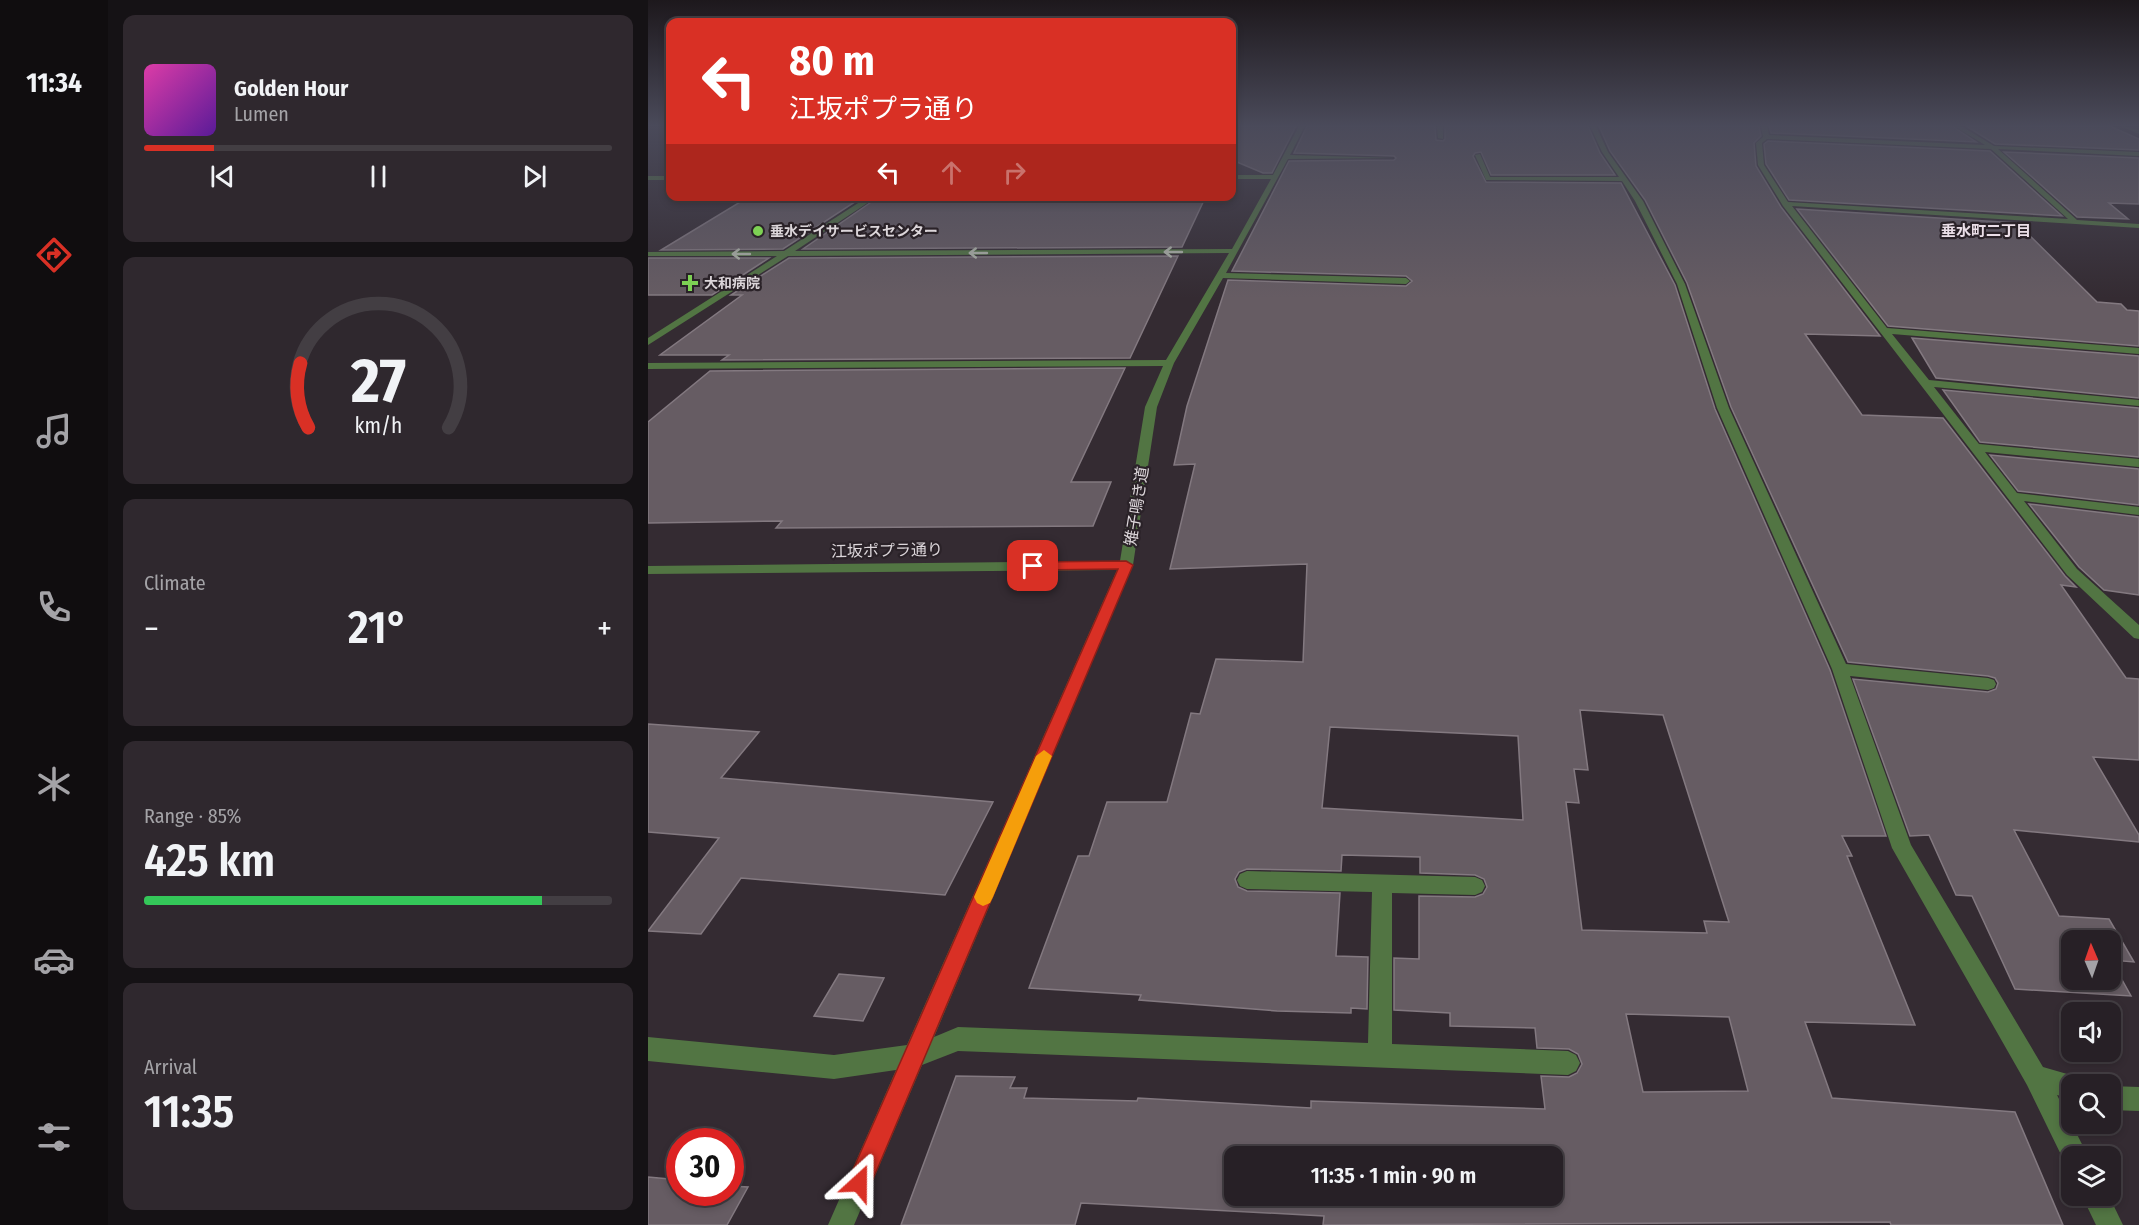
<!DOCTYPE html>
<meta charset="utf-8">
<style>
:root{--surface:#272026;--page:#2f282e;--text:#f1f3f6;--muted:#a4a3a7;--line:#433e43;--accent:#d93025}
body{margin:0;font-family:"Fira Sans Condensed","Noto Sans JP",sans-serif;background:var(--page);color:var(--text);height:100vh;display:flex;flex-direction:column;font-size:22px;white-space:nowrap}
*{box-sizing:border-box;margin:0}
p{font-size:20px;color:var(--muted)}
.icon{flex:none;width:33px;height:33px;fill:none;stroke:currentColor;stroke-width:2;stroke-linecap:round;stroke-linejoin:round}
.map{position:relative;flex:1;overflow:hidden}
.details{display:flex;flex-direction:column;gap:15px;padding:15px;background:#151215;width:540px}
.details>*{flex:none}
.hud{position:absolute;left:18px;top:18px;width:570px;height:183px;border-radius:12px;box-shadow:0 3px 9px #0003,0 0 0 2px var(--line);background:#d93025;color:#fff;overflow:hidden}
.needle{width:39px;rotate:358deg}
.controls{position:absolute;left:1413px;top:930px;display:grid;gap:12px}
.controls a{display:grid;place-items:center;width:60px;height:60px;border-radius:12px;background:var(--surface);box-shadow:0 3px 9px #0003,0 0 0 2px var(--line);font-size:30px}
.speed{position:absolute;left:18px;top:1128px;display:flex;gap:12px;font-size:30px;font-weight:700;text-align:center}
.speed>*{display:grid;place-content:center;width:78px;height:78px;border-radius:50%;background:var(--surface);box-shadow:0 3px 9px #0003,0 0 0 2px var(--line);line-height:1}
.speed .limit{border:9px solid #d22;background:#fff;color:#111}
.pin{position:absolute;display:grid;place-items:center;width:51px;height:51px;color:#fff;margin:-26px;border-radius:12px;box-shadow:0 3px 9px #0006}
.me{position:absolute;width:66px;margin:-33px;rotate:24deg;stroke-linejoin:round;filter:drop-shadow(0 0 4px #0008)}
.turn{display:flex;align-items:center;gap:21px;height:126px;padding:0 24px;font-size:27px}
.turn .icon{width:78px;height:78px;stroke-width:2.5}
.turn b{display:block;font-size:42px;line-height:51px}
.lanes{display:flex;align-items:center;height:57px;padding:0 24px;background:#0003;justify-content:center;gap:30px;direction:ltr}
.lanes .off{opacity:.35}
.big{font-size:45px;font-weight:600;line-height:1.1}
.details .tile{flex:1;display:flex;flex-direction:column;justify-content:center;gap:9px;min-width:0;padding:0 21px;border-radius:12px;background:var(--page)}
.details .dial{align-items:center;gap:0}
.dial svg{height:156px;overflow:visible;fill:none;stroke:var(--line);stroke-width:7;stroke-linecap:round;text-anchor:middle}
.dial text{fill:var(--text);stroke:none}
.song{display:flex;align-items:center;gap:18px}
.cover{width:72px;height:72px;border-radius:9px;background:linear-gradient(135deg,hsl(320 70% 55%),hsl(270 70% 35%))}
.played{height:6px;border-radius:3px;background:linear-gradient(90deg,var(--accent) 15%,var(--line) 15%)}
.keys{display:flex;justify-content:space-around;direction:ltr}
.heat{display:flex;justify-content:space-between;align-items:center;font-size:33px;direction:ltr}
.charge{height:9px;border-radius:4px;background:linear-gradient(90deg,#34c759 85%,var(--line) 0)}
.trip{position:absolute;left:576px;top:1146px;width:339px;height:60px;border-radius:12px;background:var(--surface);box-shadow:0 3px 9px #0003,0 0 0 2px var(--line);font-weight:600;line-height:60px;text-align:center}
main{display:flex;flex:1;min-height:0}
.tab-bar{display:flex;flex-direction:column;width:108px;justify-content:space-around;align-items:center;background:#100d0f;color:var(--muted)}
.tab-bar .icon{width:42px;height:42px}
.tab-bar .current{color:var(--accent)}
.tab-bar b{font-size:27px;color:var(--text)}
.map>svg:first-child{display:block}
.building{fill:#665c63;stroke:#837980;stroke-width:1.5;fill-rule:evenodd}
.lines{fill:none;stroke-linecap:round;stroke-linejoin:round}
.minor{fill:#527543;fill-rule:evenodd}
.oneway{stroke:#b3b9ad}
.route{fill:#d93025;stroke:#8d1f18;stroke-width:1.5}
.slow{fill:#f59e0b}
.poi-dot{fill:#7dd154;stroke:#2a2228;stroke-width:2}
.labels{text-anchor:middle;stroke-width:4.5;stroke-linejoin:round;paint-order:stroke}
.far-poi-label{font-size:14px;font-weight:bold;fill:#dcd6da;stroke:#2a2228;text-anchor:start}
.far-neighbourhood-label{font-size:15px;font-weight:bold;fill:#eadee7;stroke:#2a2228}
.street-label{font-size:16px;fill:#dcd6da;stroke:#2a2228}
</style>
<main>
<nav class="tab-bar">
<b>11:34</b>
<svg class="icon current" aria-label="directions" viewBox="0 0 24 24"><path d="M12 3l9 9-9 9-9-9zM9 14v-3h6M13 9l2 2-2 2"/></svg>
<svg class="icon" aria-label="music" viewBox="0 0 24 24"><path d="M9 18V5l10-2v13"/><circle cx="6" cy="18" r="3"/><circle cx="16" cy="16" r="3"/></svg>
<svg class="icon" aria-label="phone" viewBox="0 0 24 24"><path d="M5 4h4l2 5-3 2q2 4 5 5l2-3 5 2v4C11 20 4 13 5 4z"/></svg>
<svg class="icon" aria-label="climate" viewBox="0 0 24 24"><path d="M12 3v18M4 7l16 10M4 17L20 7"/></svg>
<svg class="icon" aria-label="car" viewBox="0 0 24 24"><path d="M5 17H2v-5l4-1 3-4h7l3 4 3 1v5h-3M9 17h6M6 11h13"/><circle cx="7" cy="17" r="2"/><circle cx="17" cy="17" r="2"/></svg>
<svg class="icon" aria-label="filters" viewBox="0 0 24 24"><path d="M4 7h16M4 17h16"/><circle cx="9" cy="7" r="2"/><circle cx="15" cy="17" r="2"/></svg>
</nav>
<section class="details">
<div class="tile">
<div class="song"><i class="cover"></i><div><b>Golden Hour</b><p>Lumen</p></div></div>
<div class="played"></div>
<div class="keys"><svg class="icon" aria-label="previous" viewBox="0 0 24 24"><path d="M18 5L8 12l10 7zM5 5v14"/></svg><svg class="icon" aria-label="pause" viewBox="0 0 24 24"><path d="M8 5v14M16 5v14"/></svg><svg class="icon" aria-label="next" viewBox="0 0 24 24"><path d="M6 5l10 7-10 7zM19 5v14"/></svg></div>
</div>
<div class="tile dial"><svg viewBox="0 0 100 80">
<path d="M14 69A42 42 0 1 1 86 69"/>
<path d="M14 69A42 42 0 0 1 10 36" stroke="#d93025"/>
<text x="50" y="56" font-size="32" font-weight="700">27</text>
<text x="50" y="72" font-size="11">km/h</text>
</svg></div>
<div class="tile"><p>Climate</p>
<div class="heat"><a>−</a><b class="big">21°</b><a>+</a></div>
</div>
<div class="tile"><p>Range · 85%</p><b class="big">425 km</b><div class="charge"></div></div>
<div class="tile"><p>Arrival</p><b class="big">11:35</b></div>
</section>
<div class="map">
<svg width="1491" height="1225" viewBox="0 0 1491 1225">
<rect width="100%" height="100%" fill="#342b32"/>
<g class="building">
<path d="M 584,126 L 648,126 L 624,173 L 615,173 L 584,160 Z"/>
<path d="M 659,126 L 787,126 L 788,140 L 795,141 L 797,139 L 797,126 L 940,126 L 952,153 L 967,175 L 843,175 L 833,152 L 827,153 L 825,156 L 838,182 L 973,183 L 1027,285 L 1067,409 L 1182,670 L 1238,836 L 1194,836 L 1204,856 L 1199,856 L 1267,1025 L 1157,1022 L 1184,1098 L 1367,1112 L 1415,1225 L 1243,1225 L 1242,1222 L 675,1225 L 676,1216 L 433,1203 L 427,1225 L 253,1225 L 308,1076 L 367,1077 L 362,1088 L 379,1088 L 376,1098 L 489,1101 L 490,1098 L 663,1108 L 663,1101 L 897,1109 L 893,1076 L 921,1077 L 929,1073 L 934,1064 L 930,1054 L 921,1049 L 889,1048 L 887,1028 L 802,1026 L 802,1013 L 746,1010 L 746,958 L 771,959 L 771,896 L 827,897 L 835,894 L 839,887 L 836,879 L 827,875 L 772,873 L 772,857 L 694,855 L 693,871 L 599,869 L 591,872 L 587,879 L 590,887 L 599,891 L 692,893 L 688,956 L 720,957 L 719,1009 L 703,1008 L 703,1013 L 629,1011 L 491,1000 L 493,995 L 381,988 L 430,856 L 441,856 L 459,802 L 519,802 L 543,713 L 552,714 L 568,659 L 655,662 L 659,564 L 522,569 L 547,464 L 526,465 L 539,406 L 580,280 L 758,286 L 764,281 L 758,276 L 584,271 L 641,161 L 746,160 L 748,158 L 746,156 L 646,153 ZM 932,710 L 1015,715 L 1081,922 L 1056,921 L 1059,933 L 934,930 L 918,802 L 931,803 L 926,769 L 940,770 ZM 682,727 L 870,736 L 875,820 L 674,808 ZM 978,1014 L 1081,1017 L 1100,1091 L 995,1092 ZM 586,1156 L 904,1156 L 904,1196 L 586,1196 Z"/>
<path d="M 951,126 L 1111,126 L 1113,136 L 1106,143 L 1108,166 L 1133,207 L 1232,336 L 1157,334 L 1214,415 L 1295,418 L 1417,576 L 1428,587 L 1413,585 L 1478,678 L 1491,679 L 1491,760 L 1445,757 L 1491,835 L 1491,842 L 1366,830 L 1411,916 L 1461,919 L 1486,962 L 1463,960 L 1483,996 L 1367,989 L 1324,896 L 1308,895 L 1281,835 L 1262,836 L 1205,679 L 1340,692 L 1348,689 L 1350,683 L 1347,678 L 1340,676 L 1200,662 L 1083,407 L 1039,283 L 997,200 L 962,151 ZM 1424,940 L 1462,940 L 1462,980 L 1424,980 Z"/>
<path d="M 1121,126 L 1304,126 L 1328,142 L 1123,133 Z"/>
<path d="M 1318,126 L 1462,126 L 1491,139 L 1491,150 L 1347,144 Z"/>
<path d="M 1120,141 L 1342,151 L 1414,216 L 1141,200 L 1118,164 L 1116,144 Z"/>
<path d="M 1356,152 L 1491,158 L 1491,204 L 1461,203 L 1480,219 L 1429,217 Z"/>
<path d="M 102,196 L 216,196 L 135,249 L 13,250 Z"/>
<path d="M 232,196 L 558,196 L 534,247 L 155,249 Z"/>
<path d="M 1149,209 L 1369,223 L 1449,302 L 1473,304 L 1479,310 L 1491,311 L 1491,346 L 1240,326 Z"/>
<path d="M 530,256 L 482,358 L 74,360 L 81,355 L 12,355 L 94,295 L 83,295 L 141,258 Z"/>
<path d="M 0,258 L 121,258 L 64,295 L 0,295 Z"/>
<path d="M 1264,338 L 1491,356 L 1491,398 L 1288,378 Z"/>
<path d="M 477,368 L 423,482 L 463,482 L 445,526 L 128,528 L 134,521 L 0,523 L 0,422 L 62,371 Z"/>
<path d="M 1295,390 L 1491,408 L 1491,457 L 1332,442 Z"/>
<path d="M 1342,455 L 1491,469 L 1491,505 L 1370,491 Z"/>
<path d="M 1381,504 L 1491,517 L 1491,595 L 1456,590 L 1431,567 Z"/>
<path d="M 0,724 L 111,732 L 73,778 L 345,802 L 297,895 L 93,878 L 53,934 L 0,931 L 71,838 L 0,832 Z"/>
<path d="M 191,974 L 236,978 L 215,1021 L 166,1016 Z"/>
<path d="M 0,1177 L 32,1180 L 32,1192 L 82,1192 L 82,1186 L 100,1187 L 79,1225 L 0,1225 Z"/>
</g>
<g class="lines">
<g class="minor">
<path d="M 651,126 L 657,126 L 642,155 L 746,158 L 640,159 L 578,273 L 758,278 L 762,281 L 758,284 L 575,278 L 526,363 L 509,407 L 485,565 L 286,1037 L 310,1027 L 720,1043 L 724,892 L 599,889 L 592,886 L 589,880 L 592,874 L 599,871 L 827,877 L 834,880 L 837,886 L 834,892 L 827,895 L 744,893 L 744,1044 L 920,1051 L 928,1055 L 932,1063 L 928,1071 L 920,1075 L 310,1051 L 274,1065 L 206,1225 L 180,1225 L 248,1070 L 186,1079 L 0,1061 L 0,1037 L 186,1055 L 259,1045 L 469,570 L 0,574 L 0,566 L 472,561 L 497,407 L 515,366 L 0,369 L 0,363 L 518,360 L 581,253 L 140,256 L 0,345 L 0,338 L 129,256 L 0,256 L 0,252 L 136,251 L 221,196 L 230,196 L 147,251 L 584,249 L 623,179 L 584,179 L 584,175 L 625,175 Z"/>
<path d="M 789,126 L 795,126 L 795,139 L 790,138 Z"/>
<path d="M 942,126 L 948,126 L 960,152 L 995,201 L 1037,284 L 1081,408 L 1198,664 L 1340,678 L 1346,680 L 1348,684 L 1346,688 L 1340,690 L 1202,676 L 1263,845 L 1395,1067 L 1433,1078 L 1435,1084 L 1424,1084 L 1424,1099 L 1409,1095 L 1440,1156 L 1424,1156 L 1424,1167 L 1418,1165 L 1379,1085 L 1244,848 L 1184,669 L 1069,408 L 1029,284 L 987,201 L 974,181 L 838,180 L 827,155 L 832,154 L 842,177 L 971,177 L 954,152 Z"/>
<path d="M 1113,126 L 1119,126 L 1121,135 L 1337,145 L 1306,126 L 1313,126 L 1346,146 L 1491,152 L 1491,156 L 1350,149 L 1429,220 L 1491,224 L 1491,228 L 1144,206 L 1239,328 L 1491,348 L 1491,354 L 1244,334 L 1281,380 L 1491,400 L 1491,406 L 1286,387 L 1331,444 L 1491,459 L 1491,467 L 1337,452 L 1369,493 L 1491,507 L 1491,515 L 1376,501 L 1429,569 L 1491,625 L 1491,639 L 1486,638 L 1419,575 L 1135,206 L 1110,165 L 1108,143 L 1115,137 ZM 1119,139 L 1343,149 L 1420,219 L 1140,202 L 1116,165 L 1114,143 Z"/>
<path d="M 1474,126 L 1491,130 L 1491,134 L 1475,127 Z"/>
<rect x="0" y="176" width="22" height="4"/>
<path d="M 1462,1086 L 1491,1087 L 1491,1111 L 1462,1110 Z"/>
<path d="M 1434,1196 L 1461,1196 L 1475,1225 L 1448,1225 Z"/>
</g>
</g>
<defs><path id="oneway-shaft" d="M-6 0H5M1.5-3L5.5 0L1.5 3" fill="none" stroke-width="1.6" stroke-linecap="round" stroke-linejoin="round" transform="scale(1.5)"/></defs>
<g class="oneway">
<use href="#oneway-shaft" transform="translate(525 252) rotate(180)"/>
<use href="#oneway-shaft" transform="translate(330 253) rotate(180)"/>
<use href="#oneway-shaft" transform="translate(93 254) rotate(180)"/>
</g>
<linearGradient id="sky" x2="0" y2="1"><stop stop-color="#1d181c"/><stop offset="0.42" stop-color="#4a4a5a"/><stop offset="1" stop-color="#4a4a5a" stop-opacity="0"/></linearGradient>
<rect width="1491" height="298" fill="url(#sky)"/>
<path class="route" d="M 478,561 L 485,565 L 220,1191 L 211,1194 L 203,1191 L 200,1183 L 203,1174 L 470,569 L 385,570 L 378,566 L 385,562 Z"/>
<path class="slow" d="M 396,750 L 404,756 L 345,897 L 342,903 L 335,906 L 329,903 L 326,897 L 388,756 Z"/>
<g class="poi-dot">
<circle cx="110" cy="231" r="6"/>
<path d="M39 274h6v6h6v6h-6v6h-6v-6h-6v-6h6z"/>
</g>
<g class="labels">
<g class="far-poi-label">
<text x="122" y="236">垂水デイサービスセンター</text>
<text x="56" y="288">大和病院</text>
</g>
<g class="far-neighbourhood-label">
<text x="1338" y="236">垂水町二丁目</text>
</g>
<g class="street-label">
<text transform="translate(488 506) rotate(-81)" y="6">雉子鳴き道</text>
<text transform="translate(239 550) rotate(-1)" y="6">江坂ポプラ通り</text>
</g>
</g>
</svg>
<div class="controls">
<a><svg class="needle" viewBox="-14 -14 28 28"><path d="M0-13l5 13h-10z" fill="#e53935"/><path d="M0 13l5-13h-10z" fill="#a4a3a7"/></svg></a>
<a><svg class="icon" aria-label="sound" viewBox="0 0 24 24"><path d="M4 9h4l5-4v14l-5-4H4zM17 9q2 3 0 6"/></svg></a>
<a><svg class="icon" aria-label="search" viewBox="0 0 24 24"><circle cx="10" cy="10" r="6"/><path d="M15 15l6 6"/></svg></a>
<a><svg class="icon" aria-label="layers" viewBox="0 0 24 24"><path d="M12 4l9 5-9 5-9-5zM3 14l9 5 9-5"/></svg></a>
</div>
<div class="speed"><div class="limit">30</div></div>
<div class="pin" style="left:385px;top:566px;background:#d93025"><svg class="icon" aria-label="arrive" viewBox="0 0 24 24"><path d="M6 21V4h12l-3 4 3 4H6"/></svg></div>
<svg class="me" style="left:211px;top:1183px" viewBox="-20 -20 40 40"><path d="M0-17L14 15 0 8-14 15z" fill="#d93025" stroke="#fff" stroke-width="4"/></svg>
<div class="trip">11:35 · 1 min · 90 m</div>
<div class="hud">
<div class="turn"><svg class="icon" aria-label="left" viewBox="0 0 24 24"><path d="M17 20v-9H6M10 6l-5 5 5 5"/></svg><div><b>80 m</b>江坂ポプラ通り</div></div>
<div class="lanes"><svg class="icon" aria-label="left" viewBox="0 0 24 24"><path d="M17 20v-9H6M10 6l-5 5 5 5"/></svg><svg class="icon off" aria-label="ahead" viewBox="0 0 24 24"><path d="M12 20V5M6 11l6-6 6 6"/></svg><svg class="icon off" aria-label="right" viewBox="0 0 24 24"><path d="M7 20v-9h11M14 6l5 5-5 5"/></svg></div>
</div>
</div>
</main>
